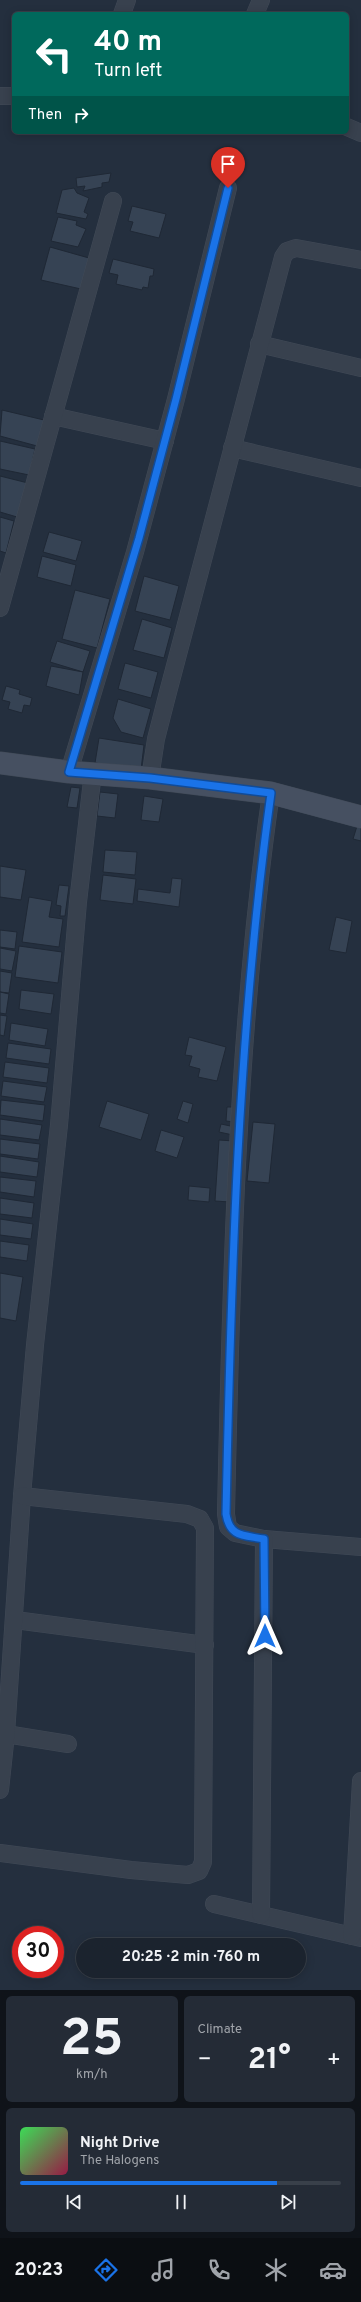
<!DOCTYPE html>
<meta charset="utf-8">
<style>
:root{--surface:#1b232e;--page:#242b36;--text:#f1f3f6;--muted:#a0a4aa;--line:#39404a;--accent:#1a73e8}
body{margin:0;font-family:Overpass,sans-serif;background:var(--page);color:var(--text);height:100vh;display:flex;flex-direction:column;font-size:15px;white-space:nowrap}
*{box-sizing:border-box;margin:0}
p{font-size:13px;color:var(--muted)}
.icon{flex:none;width:22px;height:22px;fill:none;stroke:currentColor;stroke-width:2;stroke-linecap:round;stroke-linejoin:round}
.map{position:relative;height:1990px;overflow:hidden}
.drawer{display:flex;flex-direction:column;gap:6px;padding:6px;background:#0f1319;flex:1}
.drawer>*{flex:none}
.top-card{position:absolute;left:12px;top:12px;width:337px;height:122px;border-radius:6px;box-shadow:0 2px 10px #0003,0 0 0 1px var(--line);background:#00695c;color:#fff;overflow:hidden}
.speed{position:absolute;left:12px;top:1926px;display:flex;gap:8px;font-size:20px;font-weight:700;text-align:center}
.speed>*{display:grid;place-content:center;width:52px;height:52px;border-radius:50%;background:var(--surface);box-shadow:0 2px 10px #0003,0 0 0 1px var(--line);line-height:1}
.speed .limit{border:6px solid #d22;background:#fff;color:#111}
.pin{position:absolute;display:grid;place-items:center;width:34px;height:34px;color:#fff;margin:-41px -17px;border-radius:50% 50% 50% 0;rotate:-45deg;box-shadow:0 0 4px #0007}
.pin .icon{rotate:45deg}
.me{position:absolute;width:44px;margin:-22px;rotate:0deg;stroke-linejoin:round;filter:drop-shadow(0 0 3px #0008)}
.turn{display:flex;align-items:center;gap:14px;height:84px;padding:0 16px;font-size:18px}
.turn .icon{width:52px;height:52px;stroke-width:2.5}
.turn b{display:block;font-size:28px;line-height:34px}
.then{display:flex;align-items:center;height:38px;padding:0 16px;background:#0003;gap:8px;font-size:15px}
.big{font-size:30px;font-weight:700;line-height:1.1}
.drawer .tile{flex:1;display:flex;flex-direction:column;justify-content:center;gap:6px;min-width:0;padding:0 14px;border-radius:6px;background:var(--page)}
.drawer .dial{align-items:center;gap:0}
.dial b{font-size:52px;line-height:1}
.song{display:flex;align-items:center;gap:12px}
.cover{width:48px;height:48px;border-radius:6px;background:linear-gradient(135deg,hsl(130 70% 55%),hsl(340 70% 35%))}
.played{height:4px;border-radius:2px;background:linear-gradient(90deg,var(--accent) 80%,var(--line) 80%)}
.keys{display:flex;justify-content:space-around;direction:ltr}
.heat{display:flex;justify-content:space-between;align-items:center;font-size:22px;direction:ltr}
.drawer .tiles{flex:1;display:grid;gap:6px;grid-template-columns:1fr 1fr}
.tile:last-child{grid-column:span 2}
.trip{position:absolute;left:76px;top:1938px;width:230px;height:40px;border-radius:20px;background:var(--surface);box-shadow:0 2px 10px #0003,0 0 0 1px var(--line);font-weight:700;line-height:40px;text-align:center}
.menu{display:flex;height:64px;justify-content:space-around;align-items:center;background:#0b0e12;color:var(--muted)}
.menu .icon{width:28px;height:28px}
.menu .selected{color:var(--accent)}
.menu b{font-size:18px;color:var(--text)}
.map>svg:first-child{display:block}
.building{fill:#364354;stroke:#1f2835}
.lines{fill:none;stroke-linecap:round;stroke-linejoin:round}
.street-casing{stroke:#414a57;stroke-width:18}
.secondary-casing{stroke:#414a57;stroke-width:23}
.street{stroke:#38414e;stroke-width:17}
.secondary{stroke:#465061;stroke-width:22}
.route-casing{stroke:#114b97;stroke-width:10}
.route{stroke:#1a73e8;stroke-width:7}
</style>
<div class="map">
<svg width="361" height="1990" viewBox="0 0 361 1990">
<rect width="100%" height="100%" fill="#242f3e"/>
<g class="building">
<path d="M 111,173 L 109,182 L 102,183 L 102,187 L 83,191 L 85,186 L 77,187 L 76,178 Z"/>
<path d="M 74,188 L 77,193 L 89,198 L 84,212 L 88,214 L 86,219 L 56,213 L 62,190 Z"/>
<path d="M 132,206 L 166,214 L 159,238 L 130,231 L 133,222 L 128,221 Z"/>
<path d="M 58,217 L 77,221 L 76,225 L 86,229 L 78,247 L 51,241 Z"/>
<path d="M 50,247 L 89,258 L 81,289 L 41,280 Z"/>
<path d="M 113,259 L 154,269 L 153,276 L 150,276 L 148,288 L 143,287 L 142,290 L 116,284 L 118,275 L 109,273 Z"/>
<path d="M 2,410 L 44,420 L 37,446 L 0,436 Z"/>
<path d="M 0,441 L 35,449 L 29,475 L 0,469 Z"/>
<path d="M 0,476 L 28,483 L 17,517 L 0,512 Z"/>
<path d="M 0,517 L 14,521 L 6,553 L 0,551 Z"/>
<path d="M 49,532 L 82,541 L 76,561 L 43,552 Z"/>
<path d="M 42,556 L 76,565 L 71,586 L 37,577 Z"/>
<path d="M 144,576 L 179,586 L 170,620 L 135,611 Z"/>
<path d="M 75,590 L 110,599 L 97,648 L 62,639 Z"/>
<path d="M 142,619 L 172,628 L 164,658 L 133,650 Z"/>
<path d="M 57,641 L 90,651 L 83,672 L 50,662 Z"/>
<path d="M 125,663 L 158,672 L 151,698 L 118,689 Z"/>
<path d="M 51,666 L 83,672 L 79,695 L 46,686 Z"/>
<path d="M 6,686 L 20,690 L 19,694 L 32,698 L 30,706 L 24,705 L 22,713 L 8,709 L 10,702 L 2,700 Z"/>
<path d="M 118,699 L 151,709 L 143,738 L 121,732 L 113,718 Z"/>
<path d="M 99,738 L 144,745 L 141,770 L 95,763 Z"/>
<path d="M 71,787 L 80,788 L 77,808 L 67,807 Z"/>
<path d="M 100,792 L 118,794 L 115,818 L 97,816 Z"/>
<path d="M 144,796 L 163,799 L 159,822 L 141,820 Z"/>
<path d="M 357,826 L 361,827 L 361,841 L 353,839 Z"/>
<path d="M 105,850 L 137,852 L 135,875 L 103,872 Z"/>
<path d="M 0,866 L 26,870 L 21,900 L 0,897 Z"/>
<path d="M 103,875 L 136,879 L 133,904 L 100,900 Z"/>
<path d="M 172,878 L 182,879 L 179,907 L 137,901 L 138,889 L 170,893 Z"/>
<path d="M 59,885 L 69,886 L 65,916 L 60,916 L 61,906 L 56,905 Z"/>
<path d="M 29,897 L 52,901 L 49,917 L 63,919 L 59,947 L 22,942 Z"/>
<path d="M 336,917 L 352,921 L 346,953 L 329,950 Z"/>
<path d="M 0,930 L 17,932 L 15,949 L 0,947 Z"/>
<path d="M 19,946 L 62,952 L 58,983 L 15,977 Z"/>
<path d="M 0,948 L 16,951 L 12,971 L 0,969 Z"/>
<path d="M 0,971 L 12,973 L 9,993 L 0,992 Z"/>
<path d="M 21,990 L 54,994 L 51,1014 L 19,1009 Z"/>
<path d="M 0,992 L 9,994 L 6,1014 L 0,1013 Z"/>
<path d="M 0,1015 L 7,1016 L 4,1036 L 0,1035 Z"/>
<path d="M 11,1023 L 48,1029 L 45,1046 L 9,1040 Z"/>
<path d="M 189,1037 L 226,1047 L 217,1081 L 198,1077 L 200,1069 L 189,1066 L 192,1056 L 185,1055 Z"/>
<path d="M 8,1043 L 51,1049 L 49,1064 L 6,1058 Z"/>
<path d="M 5,1062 L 49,1068 L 47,1083 L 3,1077 Z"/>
<path d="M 3,1081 L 47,1087 L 44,1102 L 1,1096 Z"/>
<path d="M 1,1100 L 45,1105 L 43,1121 L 0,1115 Z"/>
<path d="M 107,1101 L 149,1114 L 141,1140 L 99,1127 Z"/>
<path d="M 183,1101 L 193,1104 L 188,1123 L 177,1119 Z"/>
<path d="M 227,1107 L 236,1107 L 234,1122 L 226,1121 Z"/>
<path d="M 0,1119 L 42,1125 L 39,1140 L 0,1135 Z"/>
<path d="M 253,1122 L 275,1124 L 269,1183 L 247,1181 Z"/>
<path d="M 221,1124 L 235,1127 L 233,1135 L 219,1132 Z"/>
<path d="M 161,1130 L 184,1137 L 177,1158 L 155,1151 Z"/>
<path d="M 0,1139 L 40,1144 L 38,1159 L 0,1154 Z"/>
<path d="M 219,1140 L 234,1141 L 230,1202 L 215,1201 Z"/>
<path d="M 0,1156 L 39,1162 L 37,1177 L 0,1172 Z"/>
<path d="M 0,1177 L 36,1181 L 34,1197 L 0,1192 Z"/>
<path d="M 189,1186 L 210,1188 L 209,1202 L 188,1200 Z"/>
<path d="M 0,1198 L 34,1203 L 32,1218 L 0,1214 Z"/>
<path d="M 0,1219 L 33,1224 L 31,1239 L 0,1235 Z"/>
<path d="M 0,1241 L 29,1245 L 27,1261 L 0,1257 Z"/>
<path d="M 0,1273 L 23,1277 L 16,1321 L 0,1318 Z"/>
</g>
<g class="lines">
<g class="street-casing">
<g id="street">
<path d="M 122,14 L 127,0"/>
<path d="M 255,14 L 261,0"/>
<path d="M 0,96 L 14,96"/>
<path d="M 347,127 L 361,133"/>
<path d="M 259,344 L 361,368"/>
<path d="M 53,416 L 165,441"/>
<path d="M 232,448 L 361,478"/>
<path d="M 0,608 L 113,201"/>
<path d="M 69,772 L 135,552 L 176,399 L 228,188"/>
<path d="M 150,778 L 156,739 L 167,696 L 283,257 L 287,251 L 296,248 L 361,260"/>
<path d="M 271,793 C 237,1030 231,1275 226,1514 L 228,1527 L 235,1533 L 264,1539 L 361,1547"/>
<path d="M 15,1620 L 205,1645"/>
<path d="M 6,1734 L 68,1744"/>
<path d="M 0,1790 L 6,1734 L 22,1496 L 35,1345 L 59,1125 L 78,902 L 93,772"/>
<path d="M 0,1853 L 131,1870 L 188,1875 L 199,1871 L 203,1862 L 205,1528 L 200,1519 L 187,1514 L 22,1496"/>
<path d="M 214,1904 L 361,1938"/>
<path d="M 261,1915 L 264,1539"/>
<path d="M 352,1936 L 361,1781"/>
</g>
</g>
<g class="secondary-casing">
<path id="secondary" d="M 0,763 L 69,772 L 150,778 L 271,793 L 361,817"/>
</g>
<use href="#street" class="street"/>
<use href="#secondary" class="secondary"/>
</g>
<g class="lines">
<g class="route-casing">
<path id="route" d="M 228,188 L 176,399 L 139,538 L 69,772 L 150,778 L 271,793 C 238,1031 231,1274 226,1514 C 230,1538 244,1535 264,1539 L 265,1636"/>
</g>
<use href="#route" class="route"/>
</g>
</svg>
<div class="speed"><div class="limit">30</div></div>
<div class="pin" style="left:228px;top:188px;background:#d93025"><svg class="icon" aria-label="arrive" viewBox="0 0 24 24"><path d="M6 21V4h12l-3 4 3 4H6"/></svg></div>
<svg class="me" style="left:265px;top:1636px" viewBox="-20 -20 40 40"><path d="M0-17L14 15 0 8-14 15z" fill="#1a73e8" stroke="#fff" stroke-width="4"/></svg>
<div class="trip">20:25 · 2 min · 760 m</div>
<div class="top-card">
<div class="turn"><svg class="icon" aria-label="left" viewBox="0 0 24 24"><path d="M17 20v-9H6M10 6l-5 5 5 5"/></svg><div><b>40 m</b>Turn left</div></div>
<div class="then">Then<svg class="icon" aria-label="right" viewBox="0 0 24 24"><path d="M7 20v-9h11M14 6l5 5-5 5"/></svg></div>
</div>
</div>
<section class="drawer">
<div class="tiles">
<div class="tile dial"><b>25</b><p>km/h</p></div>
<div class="tile"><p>Climate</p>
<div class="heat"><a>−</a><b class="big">21°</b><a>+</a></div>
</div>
<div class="tile">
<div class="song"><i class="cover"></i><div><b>Night Drive</b><p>The Halogens</p></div></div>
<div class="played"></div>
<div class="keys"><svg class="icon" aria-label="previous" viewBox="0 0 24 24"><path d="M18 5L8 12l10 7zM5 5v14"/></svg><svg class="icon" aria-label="pause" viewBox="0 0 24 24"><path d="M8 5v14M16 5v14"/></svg><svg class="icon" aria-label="next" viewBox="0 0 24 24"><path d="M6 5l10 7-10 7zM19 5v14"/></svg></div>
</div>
</div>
</section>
<nav class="menu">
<b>20:23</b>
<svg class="icon selected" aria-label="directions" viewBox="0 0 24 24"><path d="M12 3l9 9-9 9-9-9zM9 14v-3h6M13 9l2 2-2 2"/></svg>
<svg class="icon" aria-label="music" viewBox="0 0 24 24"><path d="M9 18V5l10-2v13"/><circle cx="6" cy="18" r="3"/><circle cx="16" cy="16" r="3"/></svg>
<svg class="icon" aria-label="phone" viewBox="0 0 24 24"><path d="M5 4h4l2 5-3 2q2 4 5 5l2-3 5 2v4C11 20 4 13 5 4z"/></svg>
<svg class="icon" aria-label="climate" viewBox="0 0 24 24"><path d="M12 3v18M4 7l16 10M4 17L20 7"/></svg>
<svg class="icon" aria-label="car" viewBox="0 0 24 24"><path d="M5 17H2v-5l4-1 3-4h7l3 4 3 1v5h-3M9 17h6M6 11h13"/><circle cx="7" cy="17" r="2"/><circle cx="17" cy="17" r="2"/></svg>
</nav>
